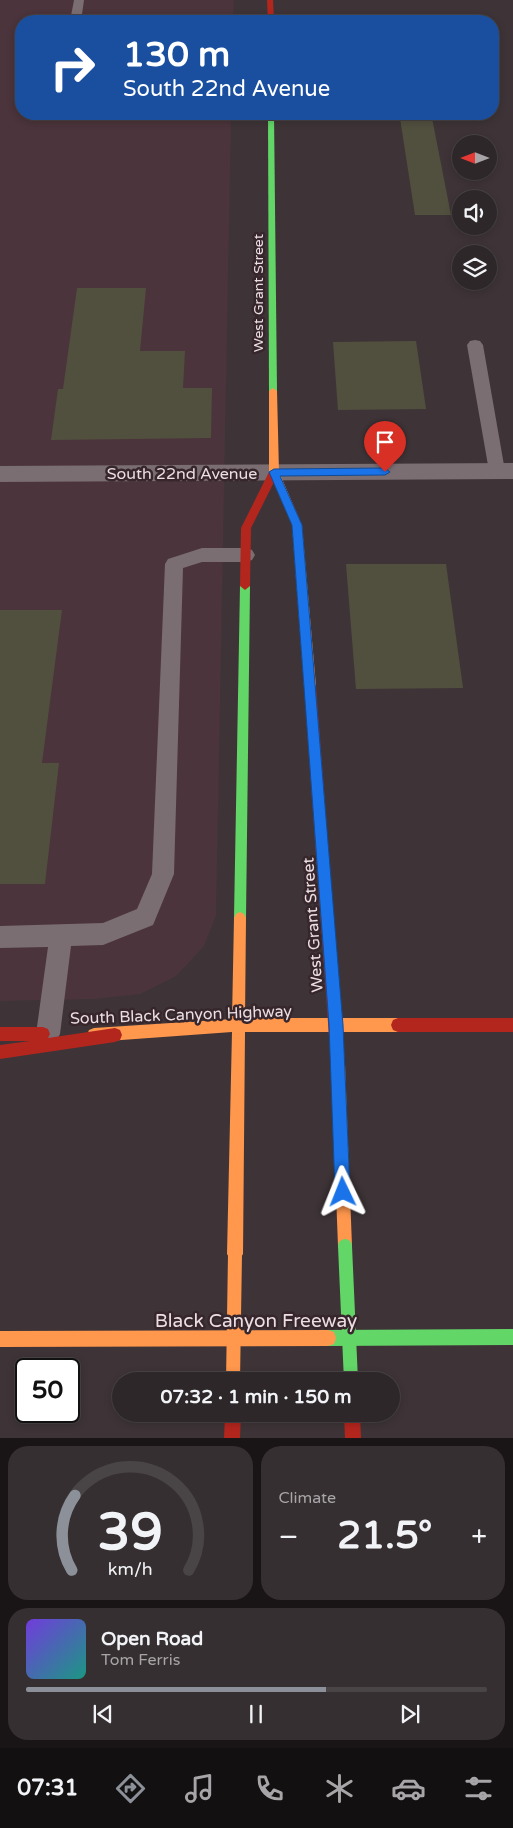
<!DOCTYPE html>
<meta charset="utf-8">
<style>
:root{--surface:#2e2729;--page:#362f31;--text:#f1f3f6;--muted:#a7a5a8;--line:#494446;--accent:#8c9099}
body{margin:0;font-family:"Varela Round",sans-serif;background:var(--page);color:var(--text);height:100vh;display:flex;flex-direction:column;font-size:19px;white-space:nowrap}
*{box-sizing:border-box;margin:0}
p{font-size:16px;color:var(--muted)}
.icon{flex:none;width:28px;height:28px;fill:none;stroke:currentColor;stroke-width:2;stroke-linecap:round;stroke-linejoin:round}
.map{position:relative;height:1438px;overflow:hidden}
.panel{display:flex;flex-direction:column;gap:8px;padding:8px;background:#191517;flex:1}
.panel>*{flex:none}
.hud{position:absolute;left:15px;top:15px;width:484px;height:105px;border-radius:20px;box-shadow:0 2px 8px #0003,0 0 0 1px var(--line);background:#1a4fa0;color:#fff;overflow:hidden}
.needle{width:32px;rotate:270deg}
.tools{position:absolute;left:452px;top:135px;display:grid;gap:10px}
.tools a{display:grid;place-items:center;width:45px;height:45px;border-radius:50%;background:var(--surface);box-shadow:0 2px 8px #0003,0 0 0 1px var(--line);font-size:25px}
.speed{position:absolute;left:15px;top:1358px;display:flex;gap:10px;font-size:25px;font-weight:700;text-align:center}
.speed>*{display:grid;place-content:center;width:65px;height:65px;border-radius:50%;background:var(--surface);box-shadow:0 2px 8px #0003,0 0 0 1px var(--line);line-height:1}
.speed .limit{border:2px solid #111;border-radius:8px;background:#fff;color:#111}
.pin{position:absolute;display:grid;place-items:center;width:42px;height:42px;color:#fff;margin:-51px -21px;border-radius:50% 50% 50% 0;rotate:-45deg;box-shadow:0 0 5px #0007}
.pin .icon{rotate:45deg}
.me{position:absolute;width:55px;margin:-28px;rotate:358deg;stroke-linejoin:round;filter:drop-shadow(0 0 4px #0008)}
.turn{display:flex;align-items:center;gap:18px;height:105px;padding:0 25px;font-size:22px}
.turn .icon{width:65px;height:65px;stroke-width:2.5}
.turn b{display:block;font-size:35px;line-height:42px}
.big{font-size:38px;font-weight:800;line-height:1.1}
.panel .card{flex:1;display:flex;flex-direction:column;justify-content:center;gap:8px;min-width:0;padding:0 18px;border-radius:20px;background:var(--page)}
.panel .dial{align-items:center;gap:0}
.dial svg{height:130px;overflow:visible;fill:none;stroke:var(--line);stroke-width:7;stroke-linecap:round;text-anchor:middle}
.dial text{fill:var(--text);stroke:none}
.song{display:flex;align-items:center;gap:15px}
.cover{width:60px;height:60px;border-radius:8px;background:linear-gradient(135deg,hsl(260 70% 55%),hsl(170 70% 35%))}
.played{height:5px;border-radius:2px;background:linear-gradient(90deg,var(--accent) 65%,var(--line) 65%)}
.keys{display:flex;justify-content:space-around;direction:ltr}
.heat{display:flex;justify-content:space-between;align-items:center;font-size:28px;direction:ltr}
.panel .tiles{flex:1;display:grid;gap:8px;grid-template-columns:1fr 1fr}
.card:last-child{grid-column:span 2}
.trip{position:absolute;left:112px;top:1372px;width:288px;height:50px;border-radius:25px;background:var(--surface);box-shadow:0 2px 8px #0003,0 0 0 1px var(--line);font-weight:800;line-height:50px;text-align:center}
.tab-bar{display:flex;height:80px;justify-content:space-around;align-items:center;background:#121010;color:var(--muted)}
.tab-bar .icon{width:35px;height:35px}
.tab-bar .on{color:var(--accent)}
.tab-bar b{font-size:22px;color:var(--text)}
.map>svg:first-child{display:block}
.built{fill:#4b343b}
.building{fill:#51503f}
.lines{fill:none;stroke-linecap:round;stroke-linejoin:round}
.lane{fill:#7a6e72;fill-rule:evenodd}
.street{fill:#7a6e72;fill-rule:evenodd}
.fast{fill:#63d668;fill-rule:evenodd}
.slow{fill:#ff974d;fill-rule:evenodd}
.jam{fill:#b3261e;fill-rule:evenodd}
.fast-bridge{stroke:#63d668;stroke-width:14}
.slow-bridge{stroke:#ff974d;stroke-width:14}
.route{fill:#1a73e8;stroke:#114b97}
.labels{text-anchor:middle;stroke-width:5;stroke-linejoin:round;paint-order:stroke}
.far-street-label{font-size:14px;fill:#ebdfe3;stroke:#37262c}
.street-label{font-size:16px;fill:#ebdfe3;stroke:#37262c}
.near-street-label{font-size:19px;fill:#ebdfe3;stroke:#37262c}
</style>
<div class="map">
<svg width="513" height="1438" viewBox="0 0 513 1438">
<rect width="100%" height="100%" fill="#3e3437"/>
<path class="built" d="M 0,0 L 234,0 L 233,21 L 21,21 L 21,114 L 231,114 L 216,915 L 204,946 L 176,976 L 140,994 L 94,999 L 0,1001 Z"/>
<g class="building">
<path d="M 400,118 L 432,118 L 451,215 L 415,215 Z"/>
<path d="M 77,288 L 146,288 L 140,351 L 185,351 L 183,388 L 212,388 L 211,438 L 51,440 L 58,389 L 63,389 Z"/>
<path d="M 416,341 L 426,409 L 338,410 L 333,342 Z"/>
<path d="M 346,564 L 446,564 L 463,688 L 356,689 Z"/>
<path d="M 0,610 L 62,610 L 42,763 L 59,763 L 45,884 L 0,884 Z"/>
</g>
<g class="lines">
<g class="lane">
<path d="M 74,0 L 84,0 L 81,21 L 70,21 Z"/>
<path d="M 475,340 L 480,341 L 483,345 L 505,471 L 503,475 L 497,477 L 491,475 L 489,471 L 467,345 L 470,341 Z"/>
<path d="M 202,548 L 246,548 L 252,550 L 255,555 L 252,560 L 246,562 L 202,562 L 183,568 L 174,874 L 153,925 L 103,945 L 71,946 L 60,1034 L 56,1042 L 48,1046 L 40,1042 L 36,1034 L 48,947 L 0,948 L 0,926 L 103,923 L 137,909 L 152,874 L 165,564 L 168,559 Z"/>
</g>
<path class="street" d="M 513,463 L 513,479 L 0,482 L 0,466 Z"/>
<g class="fast">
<path d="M 268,114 L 274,114 L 277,391 L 273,394 L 269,391 Z"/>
<path d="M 245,582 L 250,586 L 246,918 L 244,922 L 240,924 L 236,922 L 234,918 L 240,586 Z"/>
<path d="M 513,1329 L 513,1345 L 328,1346 L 322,1344 L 320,1338 L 322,1332 L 328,1330 Z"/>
</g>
<g class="slow">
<path d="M 273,388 L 277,391 L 279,472 L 302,525 L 316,686 L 314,689 L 306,689 L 304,686 L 292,525 L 269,472 L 269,391 Z"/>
<path d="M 240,912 L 244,914 L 246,918 L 245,1018 L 398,1018 L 403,1020 L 405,1025 L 403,1030 L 398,1032 L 245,1032 L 243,1254 L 240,1259 L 235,1262 L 230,1259 L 227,1254 L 232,1032 L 94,1042 L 89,1040 L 87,1035 L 89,1030 L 94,1028 L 232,1019 L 234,918 L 236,914 Z"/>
<path d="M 338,1058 L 343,1060 L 345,1065 L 352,1246 L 350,1251 L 345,1253 L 340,1251 L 338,1246 L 331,1065 L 333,1060 Z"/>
<path d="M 328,1330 L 334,1332 L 336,1338 L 334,1344 L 328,1346 L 0,1347 L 0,1331 Z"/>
</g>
<g class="jam">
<path d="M 267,0 L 273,0 L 274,21 L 268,21 Z"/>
<path d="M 274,469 L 279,472 L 251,528 L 250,586 L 245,590 L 240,586 L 241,528 L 269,472 Z"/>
<path d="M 310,681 L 314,683 L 316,686 L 345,1065 L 343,1070 L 338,1072 L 333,1070 L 331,1065 L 304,686 L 306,683 Z"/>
<path d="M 398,1018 L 513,1018 L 513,1032 L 398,1032 L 393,1030 L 391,1025 L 393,1020 Z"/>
<path d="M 0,1027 L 43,1027 L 48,1029 L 50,1034 L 48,1038 L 115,1028 L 120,1030 L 122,1035 L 120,1040 L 115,1042 L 0,1059 L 0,1045 L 30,1041 L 0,1041 Z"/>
<path d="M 225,1414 L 241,1414 L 240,1438 L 224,1438 Z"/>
<path d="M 344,1414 L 360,1414 L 361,1438 L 345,1438 Z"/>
</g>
<path class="fast-bridge" d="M 345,1246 L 351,1381"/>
<path class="slow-bridge" d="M 233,1381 L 235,1254"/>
</g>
<path class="route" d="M 385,468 L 390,472 L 385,475 L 280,476 L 302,525 L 343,1025 L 350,1192 L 348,1197 L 343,1199 L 337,1197 L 335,1192 L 329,1025 L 292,525 L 269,472 L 274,469 Z"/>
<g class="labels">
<g class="far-street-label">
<text transform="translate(258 293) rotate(-90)" y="5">West Grant Street</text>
</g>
<g class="street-label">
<text x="182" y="479">South 22nd Avenue</text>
<text transform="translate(312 925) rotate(-94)" y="6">West Grant Street</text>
<text transform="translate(181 1014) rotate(-2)" y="6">South Black Canyon Highway</text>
</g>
<g class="near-street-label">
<text x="256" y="1327">Black Canyon Freeway</text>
</g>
</g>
</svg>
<div class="tools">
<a><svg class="needle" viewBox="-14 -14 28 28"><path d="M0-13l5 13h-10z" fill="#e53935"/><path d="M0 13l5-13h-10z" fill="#a7a5a8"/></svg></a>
<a><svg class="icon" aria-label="sound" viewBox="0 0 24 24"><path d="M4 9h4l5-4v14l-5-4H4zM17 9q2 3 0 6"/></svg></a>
<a><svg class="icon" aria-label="layers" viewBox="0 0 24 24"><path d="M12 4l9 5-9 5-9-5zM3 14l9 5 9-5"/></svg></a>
</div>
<div class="speed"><div class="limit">50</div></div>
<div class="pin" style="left:385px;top:472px;background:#d93025"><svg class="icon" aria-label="arrive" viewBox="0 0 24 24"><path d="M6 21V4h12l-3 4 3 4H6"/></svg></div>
<svg class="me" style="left:343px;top:1192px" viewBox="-20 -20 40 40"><path d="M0-17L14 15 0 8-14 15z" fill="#1a73e8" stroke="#fff" stroke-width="4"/></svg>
<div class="trip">07:32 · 1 min · 150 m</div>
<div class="hud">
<div class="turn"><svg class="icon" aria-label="right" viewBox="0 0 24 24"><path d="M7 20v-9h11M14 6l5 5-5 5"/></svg><div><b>130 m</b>South 22nd Avenue</div></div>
</div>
</div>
<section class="panel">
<div class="tiles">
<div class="card dial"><svg viewBox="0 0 100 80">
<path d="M14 69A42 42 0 1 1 86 69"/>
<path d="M14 69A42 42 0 0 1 16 23" stroke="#8c9099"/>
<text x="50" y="56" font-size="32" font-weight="700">39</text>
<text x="50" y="72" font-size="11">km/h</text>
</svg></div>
<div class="card"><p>Climate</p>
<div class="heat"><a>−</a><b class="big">21.5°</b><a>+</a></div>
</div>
<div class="card">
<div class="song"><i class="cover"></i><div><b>Open Road</b><p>Tom Ferris</p></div></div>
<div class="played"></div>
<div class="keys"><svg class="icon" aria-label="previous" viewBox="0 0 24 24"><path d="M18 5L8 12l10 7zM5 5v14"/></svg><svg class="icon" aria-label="pause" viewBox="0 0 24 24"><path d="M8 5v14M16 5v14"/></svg><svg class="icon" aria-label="next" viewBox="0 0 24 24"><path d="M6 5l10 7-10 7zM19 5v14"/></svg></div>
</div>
</div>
</section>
<nav class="tab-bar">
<b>07:31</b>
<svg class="icon on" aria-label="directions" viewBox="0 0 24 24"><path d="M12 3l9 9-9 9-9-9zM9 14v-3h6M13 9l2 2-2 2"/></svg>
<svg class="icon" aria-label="music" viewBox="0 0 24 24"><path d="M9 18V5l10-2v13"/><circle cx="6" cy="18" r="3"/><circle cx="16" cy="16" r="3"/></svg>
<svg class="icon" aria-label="phone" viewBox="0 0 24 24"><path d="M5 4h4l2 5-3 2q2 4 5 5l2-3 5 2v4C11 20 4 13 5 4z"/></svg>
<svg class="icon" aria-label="climate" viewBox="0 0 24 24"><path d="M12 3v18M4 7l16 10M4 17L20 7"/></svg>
<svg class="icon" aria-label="car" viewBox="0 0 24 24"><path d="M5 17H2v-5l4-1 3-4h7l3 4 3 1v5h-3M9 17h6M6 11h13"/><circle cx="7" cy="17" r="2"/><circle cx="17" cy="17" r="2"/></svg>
<svg class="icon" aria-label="filters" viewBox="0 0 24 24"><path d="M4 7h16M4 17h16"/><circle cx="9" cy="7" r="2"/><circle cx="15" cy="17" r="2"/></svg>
</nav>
